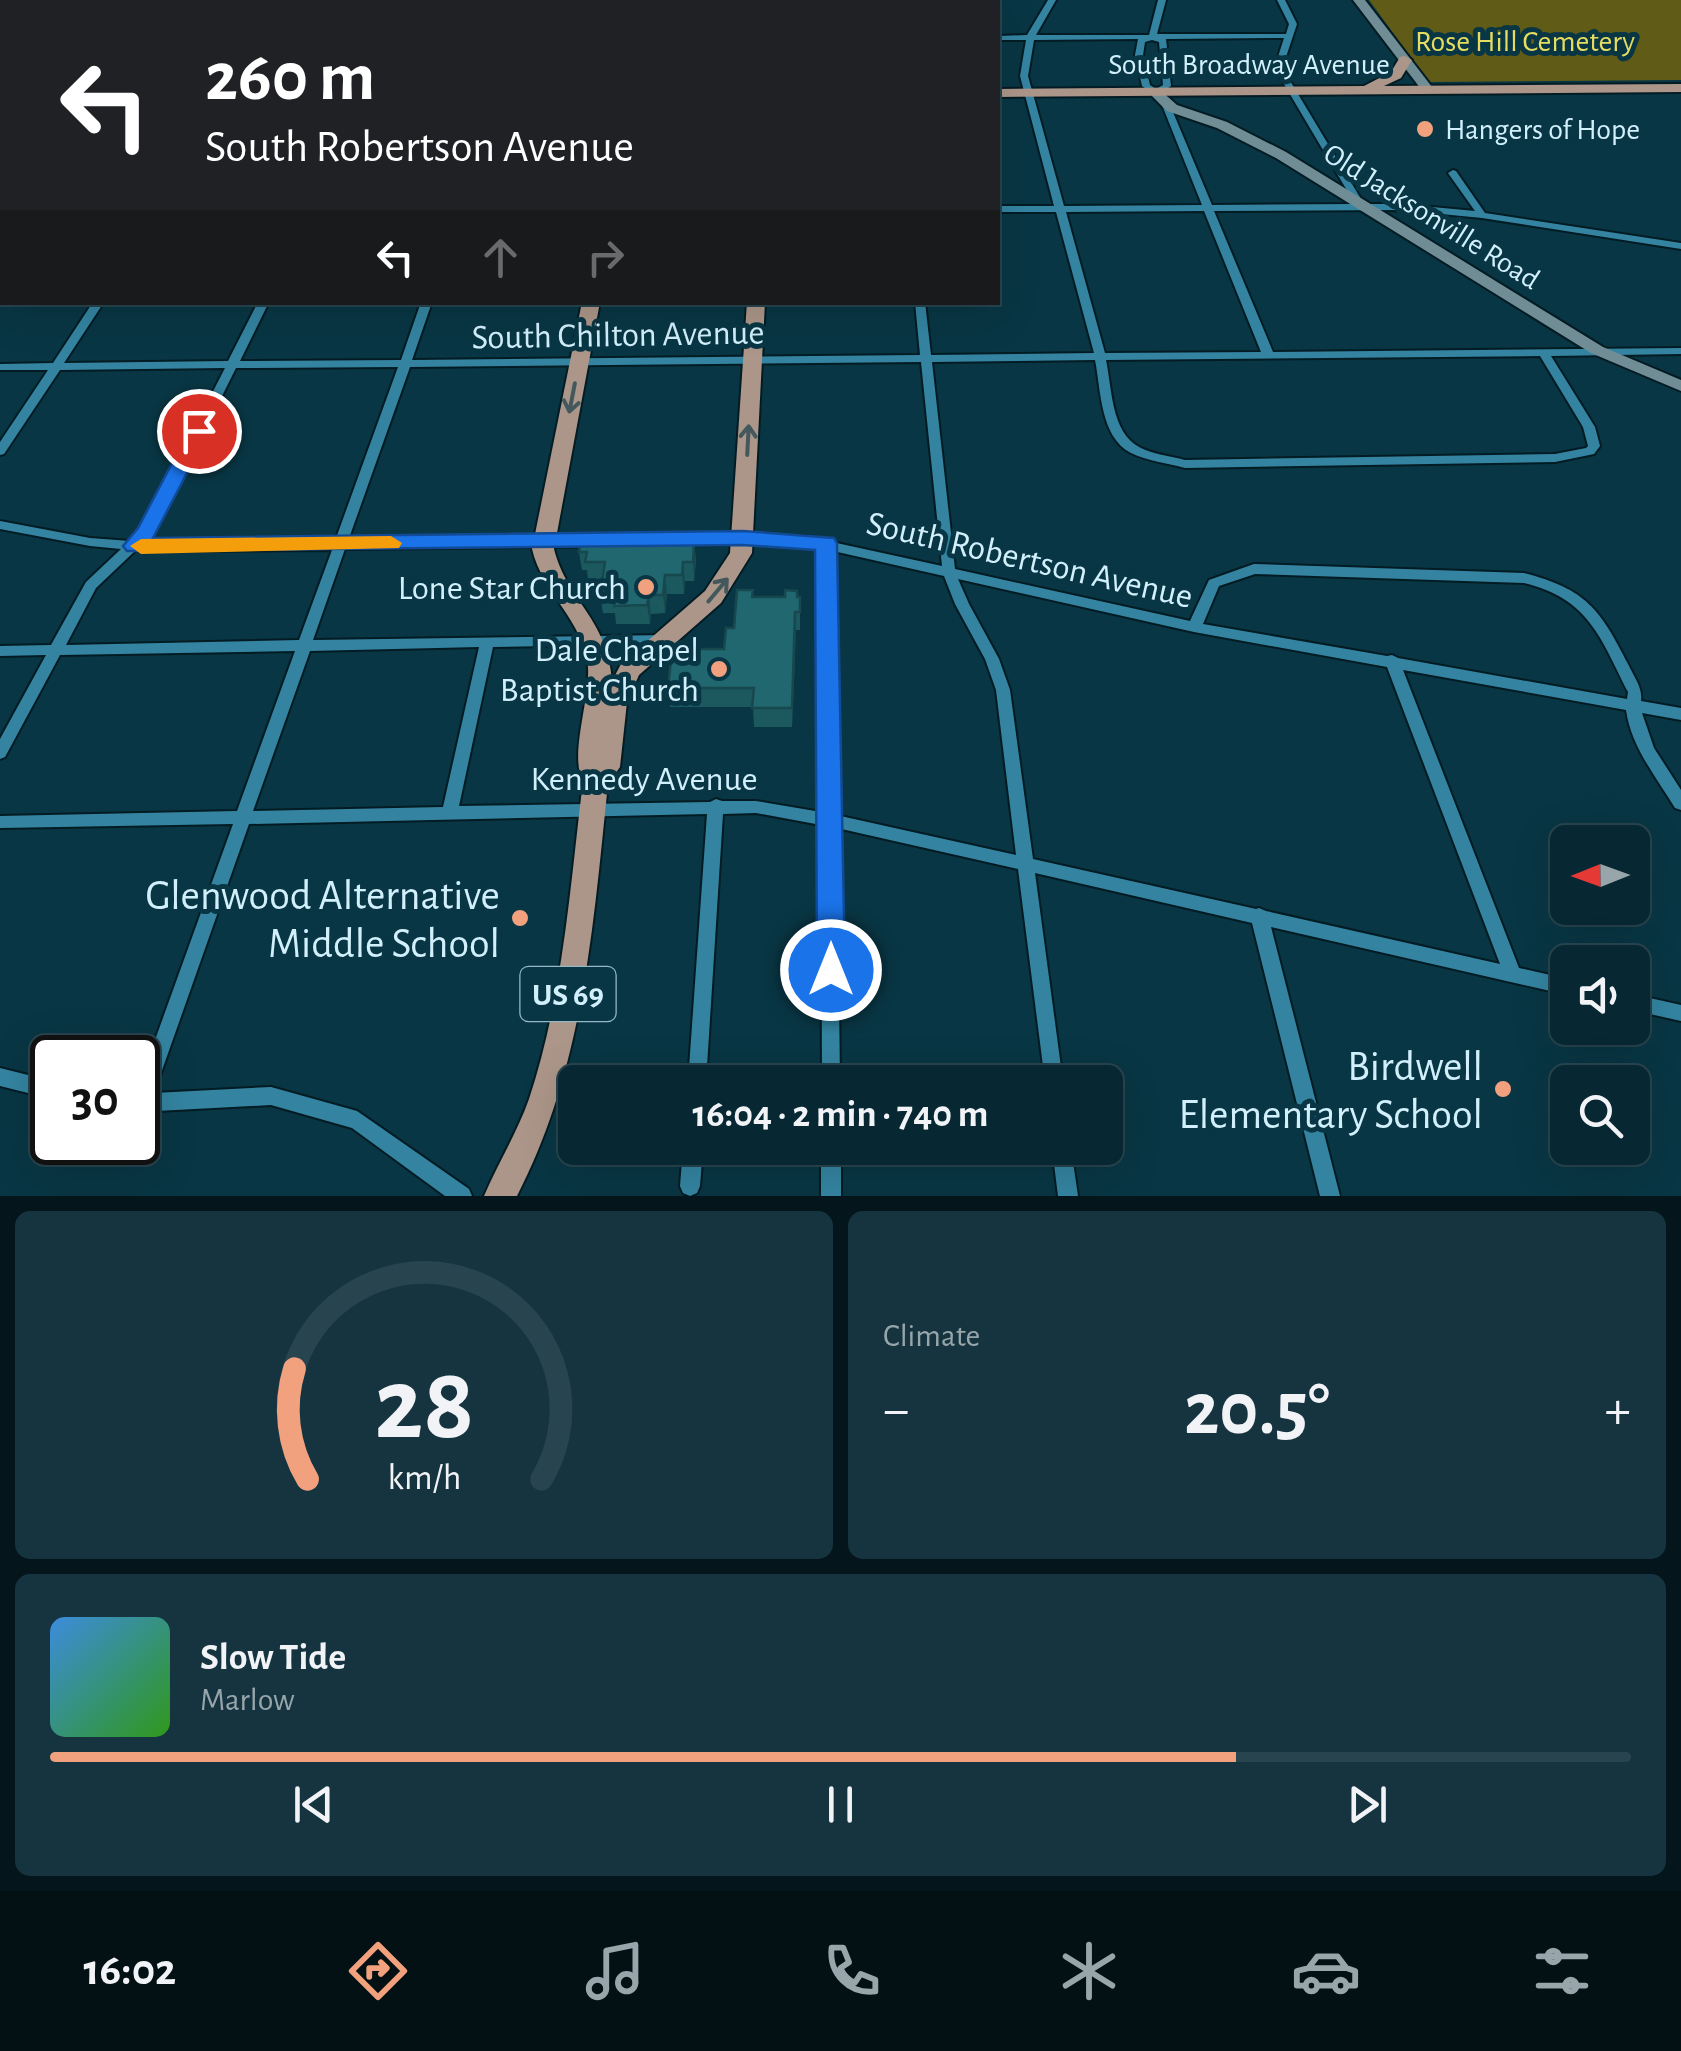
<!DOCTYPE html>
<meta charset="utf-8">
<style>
:root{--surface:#072833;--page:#15343f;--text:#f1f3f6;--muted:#98a6ac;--line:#28444e;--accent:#f1a17d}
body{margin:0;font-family:"Alegreya Sans",sans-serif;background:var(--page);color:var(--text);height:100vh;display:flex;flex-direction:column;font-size:38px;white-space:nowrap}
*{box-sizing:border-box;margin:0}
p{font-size:32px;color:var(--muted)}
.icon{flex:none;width:55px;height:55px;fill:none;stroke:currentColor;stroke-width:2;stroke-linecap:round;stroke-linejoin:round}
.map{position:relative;height:1196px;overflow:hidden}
.sheet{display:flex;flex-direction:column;gap:15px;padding:15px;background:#04161c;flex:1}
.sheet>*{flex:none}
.banner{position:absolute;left:0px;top:0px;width:1000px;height:305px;box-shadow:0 10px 40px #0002,0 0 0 2px var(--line);background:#202124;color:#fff;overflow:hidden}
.needle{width:65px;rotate:269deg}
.tools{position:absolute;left:1550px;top:825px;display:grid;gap:20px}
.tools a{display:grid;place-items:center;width:100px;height:100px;border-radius:15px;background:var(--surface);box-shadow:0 10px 40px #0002,0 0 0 2px var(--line);font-size:50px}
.speed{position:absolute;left:30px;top:1035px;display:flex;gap:20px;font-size:50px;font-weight:700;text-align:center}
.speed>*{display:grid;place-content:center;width:130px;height:130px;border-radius:50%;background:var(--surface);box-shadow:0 10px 40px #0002,0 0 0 2px var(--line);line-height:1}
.speed .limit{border:5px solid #111;border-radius:15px;background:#fff;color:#111}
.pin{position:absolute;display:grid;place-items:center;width:85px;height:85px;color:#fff;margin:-42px;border:5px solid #fff;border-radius:50%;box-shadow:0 2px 10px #0007}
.me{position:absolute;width:110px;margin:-55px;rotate:0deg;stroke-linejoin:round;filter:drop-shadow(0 0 8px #0008)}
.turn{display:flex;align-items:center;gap:35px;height:210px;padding:0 40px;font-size:45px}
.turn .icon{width:130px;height:130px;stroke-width:2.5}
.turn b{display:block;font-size:70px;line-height:85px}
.lanes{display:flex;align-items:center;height:95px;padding:0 40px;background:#0003;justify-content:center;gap:50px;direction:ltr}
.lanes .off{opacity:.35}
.big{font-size:75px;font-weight:600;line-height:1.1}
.sheet .widget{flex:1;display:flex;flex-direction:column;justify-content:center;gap:15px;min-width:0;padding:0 35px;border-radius:15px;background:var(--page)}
.sheet .dial{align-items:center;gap:0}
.dial svg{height:260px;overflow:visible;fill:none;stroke:var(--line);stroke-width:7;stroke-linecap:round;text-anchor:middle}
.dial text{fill:var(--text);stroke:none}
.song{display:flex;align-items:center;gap:30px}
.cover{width:120px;height:120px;border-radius:15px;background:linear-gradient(135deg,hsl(210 70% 55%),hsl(110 70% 35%))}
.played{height:10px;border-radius:5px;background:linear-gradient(90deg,var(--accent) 75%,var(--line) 75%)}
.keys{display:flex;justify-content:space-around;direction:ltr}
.heat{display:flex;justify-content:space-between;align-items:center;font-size:55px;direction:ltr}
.sheet .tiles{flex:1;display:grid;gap:15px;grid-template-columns:1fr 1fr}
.widget:last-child{grid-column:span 2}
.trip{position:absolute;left:558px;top:1065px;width:565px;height:100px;border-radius:15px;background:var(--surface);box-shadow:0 10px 40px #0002,0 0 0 2px var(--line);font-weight:600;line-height:100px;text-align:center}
.dock{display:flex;height:160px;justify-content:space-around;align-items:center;background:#031014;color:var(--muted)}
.dock .icon{width:70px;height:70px}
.dock .current{color:var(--accent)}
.dock b{font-size:45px;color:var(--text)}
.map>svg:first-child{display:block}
.green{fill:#605b17}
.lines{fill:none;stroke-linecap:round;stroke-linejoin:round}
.minor-casing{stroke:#031c24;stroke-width:4}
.tertiary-casing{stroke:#031c24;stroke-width:21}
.secondary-casing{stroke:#031c24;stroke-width:4}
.primary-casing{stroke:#031c24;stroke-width:4}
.minor{fill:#3484a1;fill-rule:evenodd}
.tertiary{stroke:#3484a1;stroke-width:18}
.secondary{fill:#708d95;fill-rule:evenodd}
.primary{fill:#ac9689;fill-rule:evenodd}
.wall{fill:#1c595f}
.shaded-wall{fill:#17484e}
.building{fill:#21676f;stroke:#17484e;stroke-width:2.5}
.oneway{stroke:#42585c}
.route{fill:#1a73e8;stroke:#114b97;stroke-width:2.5}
.slow{fill:#f59e0b}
.poi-dot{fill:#f1a17d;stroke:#093644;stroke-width:4}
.labels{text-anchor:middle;stroke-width:10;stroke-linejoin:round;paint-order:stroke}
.far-park-label{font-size:30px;fill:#e5dc60;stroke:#093644}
.far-street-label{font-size:30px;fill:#d2f0fc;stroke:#093644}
.far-poi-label{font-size:30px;fill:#d2f0fc;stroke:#093644;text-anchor:start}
.shield{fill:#093644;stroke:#96b8c5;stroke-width:2.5}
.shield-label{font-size:32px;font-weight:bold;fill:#d2f0fc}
.street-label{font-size:35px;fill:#d2f0fc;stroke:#093644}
.poi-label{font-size:35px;fill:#d2f0fc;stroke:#093644;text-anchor:end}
.near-poi-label{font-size:42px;fill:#d2f0fc;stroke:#093644;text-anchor:end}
</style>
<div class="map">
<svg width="1681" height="1196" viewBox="0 0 1681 1196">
<rect width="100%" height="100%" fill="#093644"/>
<path class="green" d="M 1369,0 L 1681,0 L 1681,80 L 1429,82 Z"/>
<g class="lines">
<g class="minor-casing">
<g id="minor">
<path d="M 28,0 L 37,0 L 34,2 L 26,2 Z"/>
<path d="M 210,0 L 218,0 L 216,2 L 208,2 Z"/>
<path d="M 297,0 L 305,0 L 304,2 L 296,2 Z"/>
<path d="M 489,0 L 497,0 L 496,2 L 488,2 Z"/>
<path d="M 592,0 L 601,0 L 598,2 L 590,2 Z"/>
<path d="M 1048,0 L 1056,0 L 1036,35 L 1149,35 L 1158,0 L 1166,0 L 1157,34 L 1286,34 L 1289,24 L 1277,0 L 1285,0 L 1297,24 L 1284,63 L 1286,74 L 1364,204 L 1400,204 L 1475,211 L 1448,173 L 1453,170 L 1456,171 L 1485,213 L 1681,243 L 1681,249 L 1482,218 L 1400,210 L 1214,211 L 1273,352 L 1681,348 L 1681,354 L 1551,356 L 1595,427 L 1600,446 L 1594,454 L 1555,462 L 1185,468 C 1168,463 1147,461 1131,453 C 1100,437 1101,390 1095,360 L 932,362 L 955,569 L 1190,621 L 1209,580 L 1254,564 L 1524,573 C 1586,589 1600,609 1628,664 C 1634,677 1643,688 1641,701 L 1681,708 L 1681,720 L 1642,713 L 1654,748 L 1681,790 L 1681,810 L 1675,808 C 1657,778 1631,747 1626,710 L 1403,670 L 1519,968 L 1568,979 L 1568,995 L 1271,927 L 1340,1196 L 1320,1196 L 1252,923 L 1035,873 L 1063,1082 L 1045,1082 L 1018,869 L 837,828 L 840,1082 L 822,1082 L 821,825 L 756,813 L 723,814 L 706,1082 L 688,1082 L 707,814 L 249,824 L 154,1093 L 271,1087 L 357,1111 L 469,1189 L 472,1196 L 445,1196 L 352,1128 L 271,1105 L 138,1112 L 138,1087 L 233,824 L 0,828 L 0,816 L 237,811 L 295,651 L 60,655 L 5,757 L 0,759 L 0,739 L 46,655 L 0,656 L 0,646 L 51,645 L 86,582 L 121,549 L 90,546 L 0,529 L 0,521 L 90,538 L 130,541 L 142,530 L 225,368 L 60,370 L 4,454 L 0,455 L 0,442 L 48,370 L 0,370 L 0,364 L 53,363 L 93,302 L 104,302 L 64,363 L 228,361 L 258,302 L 269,302 L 240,361 L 401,360 L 421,302 L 432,302 L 412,360 L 920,355 L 915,302 L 925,302 L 931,355 L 1094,353 L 1056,212 L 998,212 L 998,206 L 1054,206 L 1020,76 L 1026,40 L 998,40 L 998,36 L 1027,35 ZM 1284,38 L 1276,63 L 1278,74 L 1355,204 L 1212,205 L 1170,105 L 1166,102 L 1162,105 L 1202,205 L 1064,206 L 1028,76 L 1034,40 L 1138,39 L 1135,55 L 1142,86 L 1156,96 L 1171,86 L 1166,39 ZM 1152,40 L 1159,42 L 1163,85 L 1156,89 L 1150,85 L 1143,55 L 1145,42 ZM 1204,211 L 1261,352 L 1105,353 L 1066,212 ZM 1540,356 L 1583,427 L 1588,446 L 1586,448 L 1555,454 L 1185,460 C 1170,456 1152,454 1139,447 C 1111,432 1112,388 1106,360 ZM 921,362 L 942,566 L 832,542 L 826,539 L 803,536 L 348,541 L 410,367 ZM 398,367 L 335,541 L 145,542 L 154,532 L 236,368 ZM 803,544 L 819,548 L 821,812 L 756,801 L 722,801 L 716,799 L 710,802 L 459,806 L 493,647 L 663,644 L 670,639 L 668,635 L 313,640 L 345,549 ZM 136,550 L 157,551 L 332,550 L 299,640 L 66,645 L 96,588 ZM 833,551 L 944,576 L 955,604 L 985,659 L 996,690 L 1016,855 L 836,815 ZM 1255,574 L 1524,583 C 1589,599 1600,637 1628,692 L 1627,699 L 1398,658 L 1392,655 L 1387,656 L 1203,624 L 1219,586 ZM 958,579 L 1194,632 L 1387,667 L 1500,964 L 1266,911 L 1259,908 L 1256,909 L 1033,859 L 1010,690 L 999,659 L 969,604 ZM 479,647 L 443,807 L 253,811 L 310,651 Z"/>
<rect x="0" y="28" width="2" height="4"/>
<path d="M 2,219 L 2,226 L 0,227 L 0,220 Z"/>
<path d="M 1632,994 L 1681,1005 L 1681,1021 L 1632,1010 Z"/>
<path d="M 0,1068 L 52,1081 L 52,1099 L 0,1086 Z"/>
<path d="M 683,1148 L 703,1148 L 700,1186 L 697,1193 L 690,1196 L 683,1193 L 680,1186 Z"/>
<rect x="821" y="1148" width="20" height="48"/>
<path d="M 1052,1148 L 1071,1148 L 1078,1196 L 1058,1196 Z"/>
</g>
</g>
<g class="tertiary-casing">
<path id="tertiary" d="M 130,2 L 132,0"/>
</g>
<g class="secondary-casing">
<g id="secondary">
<path d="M 1353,0 L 1365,0 L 1432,87 L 1432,93 L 1424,93 Z"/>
<path d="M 1152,90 L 1160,90 L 1177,105 L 1227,122 L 1286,152 L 1603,347 L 1681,380 L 1681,391 L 1591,353 L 1276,158 L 1217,128 L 1167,111 L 1152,96 Z"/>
</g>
</g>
<g class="primary-casing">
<g id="primary">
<path d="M 1405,56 L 1412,60 L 1401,78 L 1384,86 L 1681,84 L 1681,92 L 998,97 L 998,89 L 1364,86 L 1391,72 L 1400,57 Z"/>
<rect x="0" y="98" width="2" height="8"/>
<path d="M 582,302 L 600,302 L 554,549 C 567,601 608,619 612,681 L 621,664 L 705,591 L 730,553 L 747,302 L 765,302 L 752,553 L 721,603 L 639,675 L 627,702 L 620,767 L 608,784 C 593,926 584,1066 517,1196 L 484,1196 C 498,1163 517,1133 529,1099 C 563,997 570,887 583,781 C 569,756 590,700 588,667 C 584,621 542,593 532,549 Z"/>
</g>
</g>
<use href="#minor" class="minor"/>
<use href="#tertiary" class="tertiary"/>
<use href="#secondary" class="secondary"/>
<use href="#primary" class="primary"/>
</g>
<g class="wall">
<path d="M 657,539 L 657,543 L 694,543 L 696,561 L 694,581 L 685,581 L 684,594 L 667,594 L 665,613 L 651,614 L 650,624 L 616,624 L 615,613 L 603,613 L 600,595 L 602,580 L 588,580 L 587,570 L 582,570 L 579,552 Z"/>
<path d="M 753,597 L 800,597 L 800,630 L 796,630 L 792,727 L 754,727 L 753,707 L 670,707 L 668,688 L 676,660 L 724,649 L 734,628 Z"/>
</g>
<g class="shaded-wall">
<path d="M 694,543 L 696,561 L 694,581 L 693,562 Z"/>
<path d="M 683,562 L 685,581 L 684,594 L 682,575 Z"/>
<path d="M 665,575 L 667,594 L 665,613 L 663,595 Z"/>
<path d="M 649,595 L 651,614 L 650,624 L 647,605 Z"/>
<path d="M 795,612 L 796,630 L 792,727 L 792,708 Z"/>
</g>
<g class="building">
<path d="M 657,539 L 656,543 L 694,543 L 693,562 L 683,562 L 682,575 L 665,575 L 663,595 L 649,595 L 647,605 L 614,606 L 615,595 L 600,595 L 605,562 L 585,562 L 587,552 L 579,552 L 581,541 Z"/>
<path d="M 737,590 L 753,590 L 752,597 L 785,597 L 785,590 L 797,591 L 797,597 L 800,597 L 800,612 L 795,612 L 792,708 L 752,708 L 754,688 L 668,688 L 671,660 L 676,660 L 677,649 L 724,649 L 726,628 L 734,628 Z"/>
</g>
<defs><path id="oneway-shaft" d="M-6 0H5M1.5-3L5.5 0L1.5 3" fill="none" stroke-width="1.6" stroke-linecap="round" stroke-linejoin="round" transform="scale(2.5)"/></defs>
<g class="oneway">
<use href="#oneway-shaft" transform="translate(572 398) rotate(101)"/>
<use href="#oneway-shaft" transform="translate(748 440) rotate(-87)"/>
<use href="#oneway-shaft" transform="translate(718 590) rotate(-50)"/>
</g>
<path class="route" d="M 199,425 L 209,431 L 153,538 L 743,531 L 834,538 L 837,543 L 845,970 L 841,979 L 831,983 L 821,979 L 817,970 L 815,550 L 743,545 L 127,551 L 123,546 L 138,528 L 189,431 Z"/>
<path class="slow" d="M 391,536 L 402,543 L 399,548 L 141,554 L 130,546 L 141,539 Z"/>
<g class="poi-dot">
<circle cx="1425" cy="129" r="10"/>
<circle cx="646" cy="587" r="10"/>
<circle cx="719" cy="669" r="10"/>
<circle cx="520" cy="918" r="10"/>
<circle cx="1503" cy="1089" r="10"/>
</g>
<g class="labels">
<g class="far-park-label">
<text x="1525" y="51">Rose Hill Cemetery</text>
</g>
<g class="far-street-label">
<text x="1249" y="74">South Broadway Avenue</text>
<text transform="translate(1432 216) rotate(32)" y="10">Old Jacksonville Road</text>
</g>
<g class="far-poi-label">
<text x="1445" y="139">Hangers of Hope</text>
</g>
<rect class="shield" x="520.5" y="967" width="95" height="54" rx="8"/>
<g class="shield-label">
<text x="568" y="1005">US 69</text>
</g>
<g class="street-label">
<text transform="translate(618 334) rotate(-1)" y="12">South Chilton Avenue</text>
<text transform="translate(1030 559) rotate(13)" y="12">South Robertson Avenue</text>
<text x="644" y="790">Kennedy Avenue</text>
</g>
<g class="poi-label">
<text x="626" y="599">Lone Star Church</text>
<text x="699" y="661">Dale Chapel<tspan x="699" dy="40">Baptist Church</tspan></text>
</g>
<g class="near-poi-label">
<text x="500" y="909">Glenwood Alternative<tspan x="500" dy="48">Middle School</tspan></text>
<text x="1483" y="1080">Birdwell<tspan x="1483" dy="48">Elementary School</tspan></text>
</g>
</g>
</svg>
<div class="tools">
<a><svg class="needle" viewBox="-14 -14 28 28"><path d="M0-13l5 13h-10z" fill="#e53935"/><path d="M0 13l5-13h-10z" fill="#98a6ac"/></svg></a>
<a><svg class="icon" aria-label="sound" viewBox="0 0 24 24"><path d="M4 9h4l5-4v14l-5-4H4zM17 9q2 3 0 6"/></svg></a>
<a><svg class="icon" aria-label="search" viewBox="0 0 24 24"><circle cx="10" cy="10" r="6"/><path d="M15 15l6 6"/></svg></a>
</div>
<div class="speed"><div class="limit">30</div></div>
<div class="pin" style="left:199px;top:431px;background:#d93025"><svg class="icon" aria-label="arrive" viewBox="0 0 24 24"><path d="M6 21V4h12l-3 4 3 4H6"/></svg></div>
<svg class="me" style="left:831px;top:970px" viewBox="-20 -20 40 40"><circle r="17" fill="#1a73e8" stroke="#fff" stroke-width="3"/><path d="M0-11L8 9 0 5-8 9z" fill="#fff"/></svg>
<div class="trip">16:04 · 2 min · 740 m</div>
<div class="banner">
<div class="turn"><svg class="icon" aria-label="left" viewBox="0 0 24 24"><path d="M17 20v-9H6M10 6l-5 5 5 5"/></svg><div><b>260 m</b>South Robertson Avenue</div></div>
<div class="lanes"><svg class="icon" aria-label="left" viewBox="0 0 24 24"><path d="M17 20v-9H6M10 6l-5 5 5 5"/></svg><svg class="icon off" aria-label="ahead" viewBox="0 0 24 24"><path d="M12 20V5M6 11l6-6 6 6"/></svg><svg class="icon off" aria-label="right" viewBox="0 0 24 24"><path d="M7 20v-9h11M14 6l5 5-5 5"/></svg></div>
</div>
</div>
<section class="sheet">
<div class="tiles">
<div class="widget dial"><svg viewBox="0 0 100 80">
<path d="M14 69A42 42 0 1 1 86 69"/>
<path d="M14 69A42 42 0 0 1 10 35" stroke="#f1a17d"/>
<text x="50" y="56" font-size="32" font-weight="700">28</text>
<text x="50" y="72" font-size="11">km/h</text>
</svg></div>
<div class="widget"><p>Climate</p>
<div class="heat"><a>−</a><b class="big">20.5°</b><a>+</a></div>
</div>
<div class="widget">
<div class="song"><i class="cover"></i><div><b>Slow Tide</b><p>Marlow</p></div></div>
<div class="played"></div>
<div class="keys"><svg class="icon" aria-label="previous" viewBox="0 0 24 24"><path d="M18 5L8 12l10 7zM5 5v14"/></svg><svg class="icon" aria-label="pause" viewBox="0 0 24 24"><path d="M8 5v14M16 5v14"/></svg><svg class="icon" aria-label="next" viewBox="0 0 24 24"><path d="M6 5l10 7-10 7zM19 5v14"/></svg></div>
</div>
</div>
</section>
<nav class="dock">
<b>16:02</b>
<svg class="icon current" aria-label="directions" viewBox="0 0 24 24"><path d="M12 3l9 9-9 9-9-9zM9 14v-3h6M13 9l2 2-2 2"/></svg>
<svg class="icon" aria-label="music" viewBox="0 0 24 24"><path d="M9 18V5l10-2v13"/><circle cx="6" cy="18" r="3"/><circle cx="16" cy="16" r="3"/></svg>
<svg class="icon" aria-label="phone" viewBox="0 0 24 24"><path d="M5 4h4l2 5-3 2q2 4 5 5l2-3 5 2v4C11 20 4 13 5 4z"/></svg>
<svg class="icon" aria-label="climate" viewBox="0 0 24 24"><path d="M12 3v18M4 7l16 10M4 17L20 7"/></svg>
<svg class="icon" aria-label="car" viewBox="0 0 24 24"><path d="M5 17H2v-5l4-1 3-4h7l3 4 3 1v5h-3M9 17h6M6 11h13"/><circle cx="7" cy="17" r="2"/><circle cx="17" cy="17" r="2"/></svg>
<svg class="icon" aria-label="filters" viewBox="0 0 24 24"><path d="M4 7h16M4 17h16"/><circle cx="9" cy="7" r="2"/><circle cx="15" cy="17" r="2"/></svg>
</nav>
